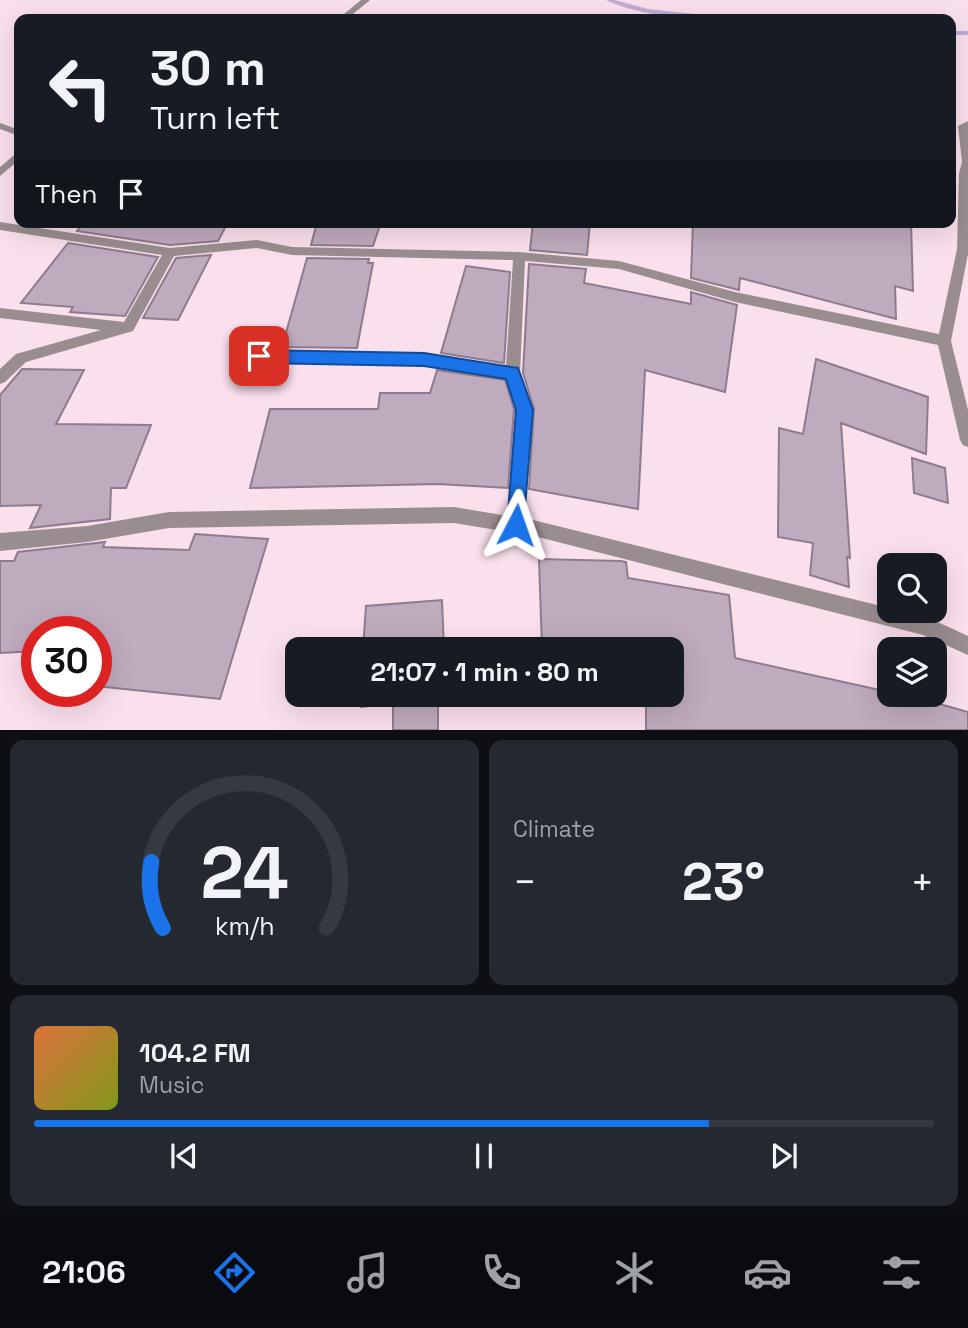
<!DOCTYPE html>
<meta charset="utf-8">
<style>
:root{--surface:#171b24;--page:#242831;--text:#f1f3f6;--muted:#9ea1a6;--line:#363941;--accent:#1a73e8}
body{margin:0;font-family:"Space Grotesk",sans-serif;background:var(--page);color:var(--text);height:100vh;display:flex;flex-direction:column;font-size:26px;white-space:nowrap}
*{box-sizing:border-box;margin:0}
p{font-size:23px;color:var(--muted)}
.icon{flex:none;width:38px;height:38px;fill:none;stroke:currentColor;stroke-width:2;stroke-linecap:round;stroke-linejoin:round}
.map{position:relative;height:730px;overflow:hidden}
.drawer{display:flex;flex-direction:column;gap:10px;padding:10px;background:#0d0f14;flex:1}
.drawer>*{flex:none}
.guide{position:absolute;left:14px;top:14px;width:942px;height:214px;border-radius:14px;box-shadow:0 7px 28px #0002;background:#171b24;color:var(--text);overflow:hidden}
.buttons{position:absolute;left:877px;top:553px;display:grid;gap:14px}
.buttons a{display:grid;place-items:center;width:70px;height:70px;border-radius:14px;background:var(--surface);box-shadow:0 7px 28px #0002;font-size:35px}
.speed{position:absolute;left:21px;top:616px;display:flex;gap:14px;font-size:35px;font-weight:700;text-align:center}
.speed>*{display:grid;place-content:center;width:91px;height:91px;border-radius:50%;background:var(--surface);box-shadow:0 7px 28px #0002;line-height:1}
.speed .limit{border:10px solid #d22;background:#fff;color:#111}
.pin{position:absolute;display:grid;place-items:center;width:60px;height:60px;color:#fff;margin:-30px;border-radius:14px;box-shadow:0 4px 10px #0006}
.me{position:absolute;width:77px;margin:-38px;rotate:4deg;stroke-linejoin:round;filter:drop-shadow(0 0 5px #0008)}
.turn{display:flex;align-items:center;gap:24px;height:147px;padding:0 21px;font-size:32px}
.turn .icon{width:91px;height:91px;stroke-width:2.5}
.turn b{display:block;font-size:49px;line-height:60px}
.then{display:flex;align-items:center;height:66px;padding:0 21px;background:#0003;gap:14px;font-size:26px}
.big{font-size:52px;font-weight:700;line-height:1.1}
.drawer .tile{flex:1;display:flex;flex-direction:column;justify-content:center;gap:10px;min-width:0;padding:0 24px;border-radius:14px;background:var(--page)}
.drawer .dial{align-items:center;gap:0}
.dial svg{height:182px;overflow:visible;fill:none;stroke:var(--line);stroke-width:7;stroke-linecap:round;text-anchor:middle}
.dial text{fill:var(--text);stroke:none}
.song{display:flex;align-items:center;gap:21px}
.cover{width:84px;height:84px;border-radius:10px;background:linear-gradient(135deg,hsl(20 70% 55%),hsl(70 70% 35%))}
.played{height:7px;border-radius:4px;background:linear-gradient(90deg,var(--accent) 75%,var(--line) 75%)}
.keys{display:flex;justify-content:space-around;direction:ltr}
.heat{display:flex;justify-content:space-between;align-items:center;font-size:38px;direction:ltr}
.drawer .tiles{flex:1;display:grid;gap:10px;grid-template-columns:1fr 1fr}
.tile:last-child{grid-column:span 2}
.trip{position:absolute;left:285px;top:637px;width:399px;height:70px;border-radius:14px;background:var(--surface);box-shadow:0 7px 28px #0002;font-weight:700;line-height:70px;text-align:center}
.tab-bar{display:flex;height:112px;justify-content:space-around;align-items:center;background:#090b0e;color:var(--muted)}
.tab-bar .icon{width:49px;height:49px}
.tab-bar .on{color:var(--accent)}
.tab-bar b{font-size:32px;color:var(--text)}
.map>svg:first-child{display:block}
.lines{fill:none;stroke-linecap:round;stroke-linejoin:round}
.stream{fill:#bfadd4;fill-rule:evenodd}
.building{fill:#beabbe;stroke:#8e7c8e;stroke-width:2}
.street{fill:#9a8d8f;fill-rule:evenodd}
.route{fill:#1a73e8;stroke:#114b97;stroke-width:2}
</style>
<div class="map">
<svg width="968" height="730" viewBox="0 0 968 730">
<rect width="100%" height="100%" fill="#fadfec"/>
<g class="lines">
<g class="stream">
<path d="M 606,0 L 615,0 L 648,9 L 723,17 L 726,19 C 693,21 636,15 606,0 Z"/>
<rect x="950" y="31" width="18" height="4"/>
</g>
</g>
<g class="building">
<path d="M 84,222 L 228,222 L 218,241 L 170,245 L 77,231 Z"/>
<path d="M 317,222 L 381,222 L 373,246 L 311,245 Z"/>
<path d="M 533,222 L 590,222 L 587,255 L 530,250 Z"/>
<path d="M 693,222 L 911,222 L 913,291 L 895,286 L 896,319 L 740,278 L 739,290 L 691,278 Z"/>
<path d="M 68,243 L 158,257 L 125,316 L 70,312 L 73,307 L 21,303 Z"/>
<path d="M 211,255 L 178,320 L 143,318 L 176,258 Z"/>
<path d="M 307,258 L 369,259 L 368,263 L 373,263 L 357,348 L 282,347 Z"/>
<path d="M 529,264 L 586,269 L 584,283 L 691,304 L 691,292 L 737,305 L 725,392 L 645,370 L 638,509 L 529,489 L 534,409 L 523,373 Z"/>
<path d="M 466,266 L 510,272 L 504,363 L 441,353 Z"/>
<path d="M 816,359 L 928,397 L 926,454 L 841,423 L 850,558 L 847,557 L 849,587 L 810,575 L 813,543 L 778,537 L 779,428 L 803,434 Z"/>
<path d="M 22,369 L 84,370 L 56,424 L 151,425 L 126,488 L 111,488 L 110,519 L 30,528 L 41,505 L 0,506 L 0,395 Z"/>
<path d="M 437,370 L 505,380 L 514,409 L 508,488 L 438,484 L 250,488 L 270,409 L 378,409 L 380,393 L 430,393 Z"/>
<path d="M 912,458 L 945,468 L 948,503 L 914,493 Z"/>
<path d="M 195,534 L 268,539 L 220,699 L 96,686 L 96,632 L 37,632 L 37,651 L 0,653 L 0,561 L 14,561 L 18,552 L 105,542 L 103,547 L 189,550 Z"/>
<path d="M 539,559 L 621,561 L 626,562 L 628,578 L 729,595 L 735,658 L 889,692 L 889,695 L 908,695 L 968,712 L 968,730 L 646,730 L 646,695 L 672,695 L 672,649 L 542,649 Z"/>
<path d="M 442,600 L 444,649 L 363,649 L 366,606 Z"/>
<path d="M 361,695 L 445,695 L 445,700 L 438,701 L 438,730 L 393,730 L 393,704 L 361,707 Z"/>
</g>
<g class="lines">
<g class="street">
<path d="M 361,0 L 370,0 L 347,19 L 338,19 Z"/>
<path d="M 968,121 L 968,254 L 951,341 L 968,410 L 968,447 L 963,445 L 960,440 L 938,345 L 735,302 L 619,269 L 525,261 L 520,373 L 531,409 L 525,518 L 889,608 L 889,611 C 918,611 942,624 968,636 L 968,655 L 923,635 L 538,537 L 454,523 L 169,528 L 87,542 L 0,551 L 0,533 L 87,526 L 169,512 L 454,507 L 508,516 L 517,409 L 507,378 L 424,365 L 259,362 L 254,360 L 252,356 L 254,352 L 259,350 L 424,353 L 506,366 L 513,260 L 292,255 L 257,248 L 174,256 L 133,331 L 26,362 L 5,382 L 0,384 L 0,369 L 16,354 L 101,330 L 0,318 L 0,308 L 124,322 L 162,255 L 0,230 L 0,222 L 170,248 L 257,240 L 292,247 L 519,252 L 619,261 L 735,292 L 939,334 L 957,249 L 959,173 L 962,162 L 958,126 Z"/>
<path d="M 0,123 L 19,130 L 19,136 L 0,129 Z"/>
<path d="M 19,151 L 19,160 L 0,176 L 0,167 Z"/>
</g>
</g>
<path class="route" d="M 259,350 L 424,353 L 518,368 L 533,410 L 523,532 L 516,535 L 509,532 L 507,525 L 516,410 L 506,379 L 424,366 L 259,363 L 251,356 Z"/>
</svg>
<div class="buttons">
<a><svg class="icon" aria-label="search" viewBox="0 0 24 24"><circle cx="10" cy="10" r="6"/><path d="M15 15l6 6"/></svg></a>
<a><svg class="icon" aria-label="layers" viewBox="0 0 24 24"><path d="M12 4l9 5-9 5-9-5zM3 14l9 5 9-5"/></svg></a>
</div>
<div class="speed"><div class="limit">30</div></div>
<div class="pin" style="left:259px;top:356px;background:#d93025"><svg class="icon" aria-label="arrive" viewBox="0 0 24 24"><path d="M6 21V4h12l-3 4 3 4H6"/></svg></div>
<svg class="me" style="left:516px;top:525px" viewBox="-20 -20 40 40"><path d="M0-17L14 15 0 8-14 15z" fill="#1a73e8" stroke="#fff" stroke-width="4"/></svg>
<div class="trip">21:07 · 1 min · 80 m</div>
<div class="guide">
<div class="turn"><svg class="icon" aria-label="left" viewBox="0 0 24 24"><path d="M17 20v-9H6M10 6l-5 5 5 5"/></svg><div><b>30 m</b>Turn left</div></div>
<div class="then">Then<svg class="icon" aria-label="arrive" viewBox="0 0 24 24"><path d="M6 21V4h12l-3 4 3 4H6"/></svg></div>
</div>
</div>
<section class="drawer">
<div class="tiles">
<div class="tile dial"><svg viewBox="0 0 100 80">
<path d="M14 69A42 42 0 1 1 86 69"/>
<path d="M14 69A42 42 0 0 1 9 40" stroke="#1a73e8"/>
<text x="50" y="56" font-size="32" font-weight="700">24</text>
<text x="50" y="72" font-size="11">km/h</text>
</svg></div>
<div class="tile"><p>Climate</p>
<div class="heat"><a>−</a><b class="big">23°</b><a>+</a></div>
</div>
<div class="tile">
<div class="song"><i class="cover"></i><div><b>104.2 FM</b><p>Music</p></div></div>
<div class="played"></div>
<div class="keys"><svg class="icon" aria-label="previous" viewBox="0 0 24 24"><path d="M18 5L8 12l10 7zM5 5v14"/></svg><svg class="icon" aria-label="pause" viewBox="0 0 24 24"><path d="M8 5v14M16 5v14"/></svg><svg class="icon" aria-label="next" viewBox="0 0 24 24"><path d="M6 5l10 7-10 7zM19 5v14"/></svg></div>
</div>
</div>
</section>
<nav class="tab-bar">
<b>21:06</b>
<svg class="icon on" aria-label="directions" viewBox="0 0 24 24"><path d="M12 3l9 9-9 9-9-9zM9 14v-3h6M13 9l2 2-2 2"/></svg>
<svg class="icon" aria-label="music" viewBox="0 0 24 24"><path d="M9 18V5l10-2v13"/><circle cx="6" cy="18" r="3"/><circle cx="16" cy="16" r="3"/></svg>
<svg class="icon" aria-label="phone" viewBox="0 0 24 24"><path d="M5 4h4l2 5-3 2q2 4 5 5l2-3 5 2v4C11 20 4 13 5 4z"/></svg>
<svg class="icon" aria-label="climate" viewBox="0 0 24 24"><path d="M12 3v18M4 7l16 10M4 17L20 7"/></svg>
<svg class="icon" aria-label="car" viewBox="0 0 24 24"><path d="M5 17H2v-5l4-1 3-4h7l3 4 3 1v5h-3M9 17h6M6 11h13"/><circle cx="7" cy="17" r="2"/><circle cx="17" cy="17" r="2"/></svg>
<svg class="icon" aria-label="filters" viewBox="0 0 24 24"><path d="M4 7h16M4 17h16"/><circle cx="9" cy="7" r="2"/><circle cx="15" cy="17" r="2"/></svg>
</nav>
